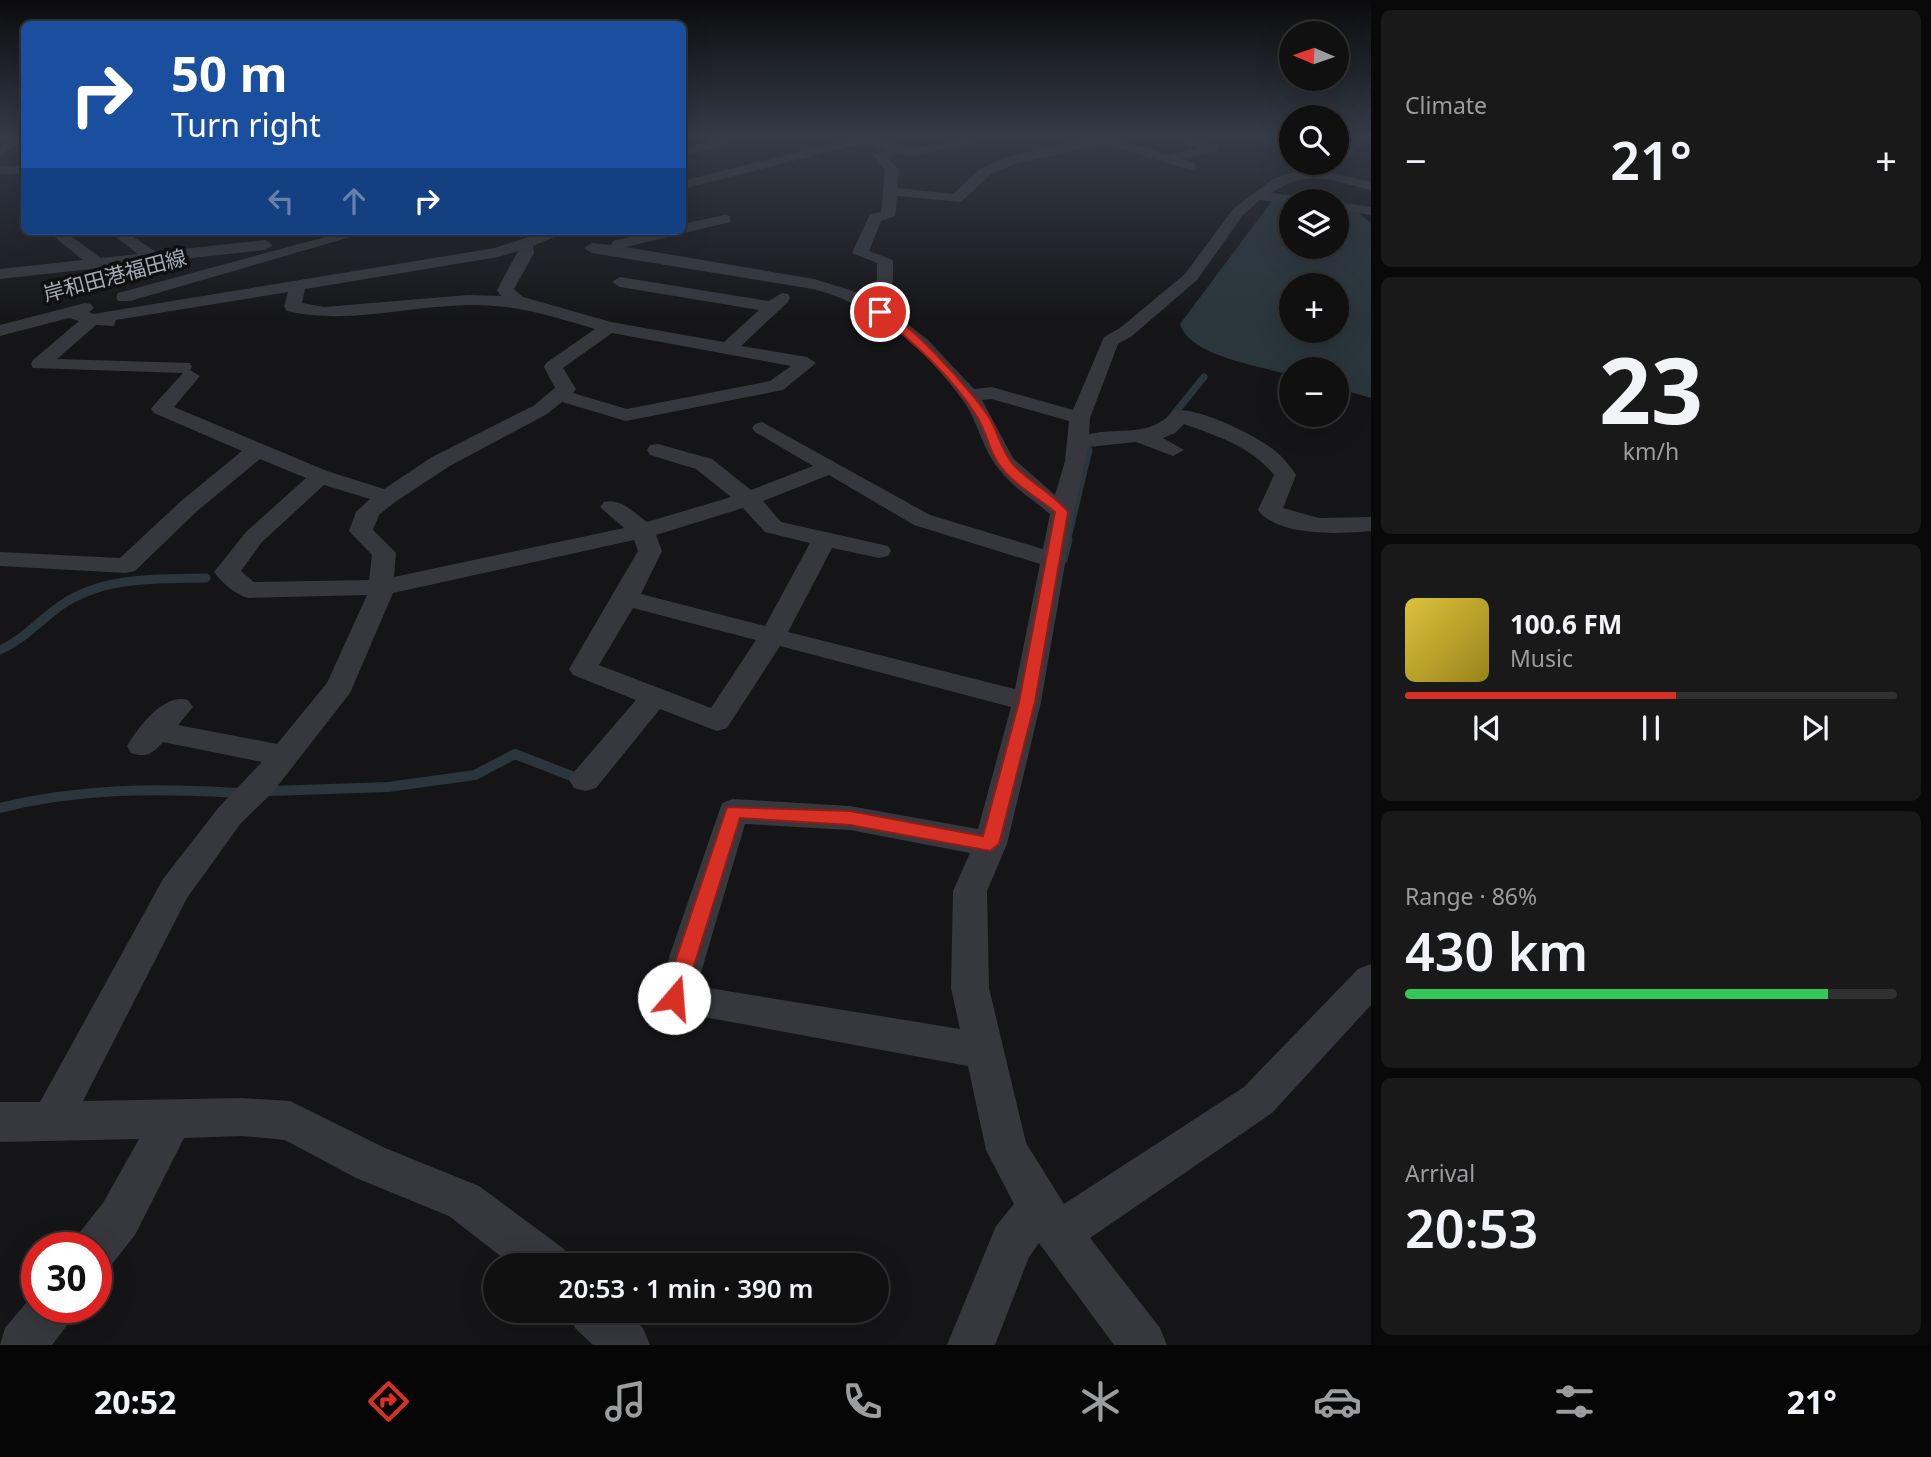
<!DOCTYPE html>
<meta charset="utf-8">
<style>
:root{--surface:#101011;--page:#19191a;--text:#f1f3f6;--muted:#9c9d9f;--line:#303031;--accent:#d93025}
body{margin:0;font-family:"Noto Sans","Noto Sans JP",sans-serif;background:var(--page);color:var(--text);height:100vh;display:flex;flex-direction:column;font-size:26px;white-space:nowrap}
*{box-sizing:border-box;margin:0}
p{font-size:23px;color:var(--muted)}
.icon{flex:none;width:38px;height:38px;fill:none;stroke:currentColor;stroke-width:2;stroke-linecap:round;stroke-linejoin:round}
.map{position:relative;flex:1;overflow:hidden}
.drawer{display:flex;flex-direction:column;gap:10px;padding:10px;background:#090909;width:560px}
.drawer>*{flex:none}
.top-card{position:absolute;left:21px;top:21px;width:665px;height:214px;border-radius:10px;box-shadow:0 7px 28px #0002,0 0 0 2px var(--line);background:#1a4fa0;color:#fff;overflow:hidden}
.needle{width:46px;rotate:272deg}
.controls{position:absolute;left:1279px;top:21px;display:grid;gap:14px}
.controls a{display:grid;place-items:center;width:70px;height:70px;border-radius:50%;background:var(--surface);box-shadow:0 7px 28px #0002,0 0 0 2px var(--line);font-size:35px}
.speed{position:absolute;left:21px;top:1232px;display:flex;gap:14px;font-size:35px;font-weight:700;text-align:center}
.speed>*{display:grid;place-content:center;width:91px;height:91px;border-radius:50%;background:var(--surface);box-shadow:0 7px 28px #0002,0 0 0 2px var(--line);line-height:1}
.speed .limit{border:10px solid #d22;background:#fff;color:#111}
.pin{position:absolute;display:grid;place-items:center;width:60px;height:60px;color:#fff;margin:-30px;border:4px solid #fff;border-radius:50%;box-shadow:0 2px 7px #0007}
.me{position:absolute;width:77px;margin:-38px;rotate:18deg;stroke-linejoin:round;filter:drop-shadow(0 0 5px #0008)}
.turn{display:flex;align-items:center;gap:24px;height:147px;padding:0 35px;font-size:32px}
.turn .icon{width:91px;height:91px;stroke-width:2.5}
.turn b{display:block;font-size:49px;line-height:60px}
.lanes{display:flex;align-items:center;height:66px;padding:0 35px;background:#0003;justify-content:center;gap:35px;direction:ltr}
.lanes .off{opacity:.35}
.big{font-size:52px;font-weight:600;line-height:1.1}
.drawer .widget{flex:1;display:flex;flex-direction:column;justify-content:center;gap:10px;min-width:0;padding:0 24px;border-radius:10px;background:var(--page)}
.drawer .dial{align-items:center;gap:0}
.dial b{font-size:91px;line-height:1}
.song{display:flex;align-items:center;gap:21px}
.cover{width:84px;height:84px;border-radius:10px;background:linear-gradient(135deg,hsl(50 70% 55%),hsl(50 70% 35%))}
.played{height:7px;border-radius:4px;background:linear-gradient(90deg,var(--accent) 55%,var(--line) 55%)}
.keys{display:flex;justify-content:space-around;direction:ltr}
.heat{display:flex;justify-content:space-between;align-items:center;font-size:38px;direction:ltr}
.charge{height:10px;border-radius:5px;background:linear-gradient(90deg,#34c759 86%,var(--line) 0)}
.trip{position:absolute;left:483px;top:1253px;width:406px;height:70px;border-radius:35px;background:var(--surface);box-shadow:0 7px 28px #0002,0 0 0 2px var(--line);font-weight:600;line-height:70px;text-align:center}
.tabs{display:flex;height:112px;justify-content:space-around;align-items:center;background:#060607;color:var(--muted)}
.tabs .icon{width:49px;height:49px}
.tabs .current{color:var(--accent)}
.tabs b{font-size:32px;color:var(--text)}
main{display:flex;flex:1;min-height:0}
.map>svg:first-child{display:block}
.water{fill:#2a363c;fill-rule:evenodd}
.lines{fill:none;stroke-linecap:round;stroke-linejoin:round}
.stream-far2{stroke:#2a363c;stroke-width:7}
.stream-far1{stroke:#2a363c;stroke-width:9}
.stream{stroke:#2a363c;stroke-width:10}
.minor{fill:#36383d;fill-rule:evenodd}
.route{fill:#d93025;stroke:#8d1f18;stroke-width:2}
.labels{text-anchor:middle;stroke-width:7;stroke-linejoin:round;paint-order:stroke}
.far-street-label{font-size:21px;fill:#a6adb8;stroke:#101012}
</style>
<main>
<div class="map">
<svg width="1371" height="1345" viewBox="0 0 1371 1345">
<rect width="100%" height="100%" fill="#151517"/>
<path class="water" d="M 1272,201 L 1291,203 L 1292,247 L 1337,247 L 1337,210 L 1358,213 L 1371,223 L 1371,398 L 1337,388 L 1337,369 L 1292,369 L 1291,375 C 1261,366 1190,357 1180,324 ZM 1292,285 L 1337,285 L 1337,331 L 1292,331 Z"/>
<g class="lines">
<g class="stream-far2">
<path d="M 1170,419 L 1204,377"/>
<path d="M 1067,542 L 1089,450"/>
</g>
<g class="stream-far1">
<path d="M 1063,560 L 1068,540"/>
<path d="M 0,650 C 24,639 39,621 60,606 C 103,576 157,579 206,578"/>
</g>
<g class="stream">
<path d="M 271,791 L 388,787 L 475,775 L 515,754 L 582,780"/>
<path d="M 0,808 C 79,788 157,788 238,793"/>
</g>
<g class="minor">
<path d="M 16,136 L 24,136 L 24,141 L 0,155 L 0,146 Z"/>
<path d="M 737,136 L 759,136 L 682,156 L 682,148 Z"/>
<path d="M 863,136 L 883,136 L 878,139 L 914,148 L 978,136 L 980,139 L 974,143 L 914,156 L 897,154 L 887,157 L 899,170 L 897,188 L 953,194 L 980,169 L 1005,158 L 1095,136 L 1128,136 L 1120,140 L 1169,155 L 1199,148 L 1166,136 L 1185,136 L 1217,145 L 1217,151 L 1182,159 L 1195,163 L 1195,169 L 1190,170 L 1105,144 L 1014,164 L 990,175 L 961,202 L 897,196 L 895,216 L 881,221 L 869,251 L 893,260 C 893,275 895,294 881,303 L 928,340 L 974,389 L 992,387 L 1073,410 L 1104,337 L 1120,328 L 1185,274 L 1233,209 L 1273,179 L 1321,163 L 1337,163 L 1337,154 L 1357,136 L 1370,136 L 1342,164 L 1324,171 L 1371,182 L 1371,190 C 1329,180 1310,168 1271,193 L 1304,197 L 1311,201 L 1292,204 L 1260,200 L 1243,215 L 1197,280 L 1132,336 L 1118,344 L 1090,418 L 1089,434 C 1123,427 1148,438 1174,411 C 1195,405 1257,436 1274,450 C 1283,457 1290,466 1296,475 L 1283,508 L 1319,518 L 1371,517 L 1371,531 C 1342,534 1277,537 1258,510 L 1274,475 C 1252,447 1217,436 1184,424 L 1175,433 L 1163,438 L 1184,450 L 1173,456 L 1136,442 L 1088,447 L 1074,512 L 1041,702 L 1007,844 L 987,891 L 989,988 L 1026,1143 L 1064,1204 L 1244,1087 L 1358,969 L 1371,964 L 1371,1005 L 1272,1113 L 1090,1238 L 1160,1328 L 1167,1345 L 1114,1345 L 1039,1243 L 1029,1257 L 995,1345 L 947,1345 L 996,1226 L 1014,1204 L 986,1150 L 968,1066 L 661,1009 L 655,998 L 722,803 L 733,799 L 850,806 L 978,829 L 1011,707 L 780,646 L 727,728 L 717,731 L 660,709 L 596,788 L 585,791 L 574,788 L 569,780 L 574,772 L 636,700 L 573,675 L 569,669 L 638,551 L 634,540 L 393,593 L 350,693 L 273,792 L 241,823 L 187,898 L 83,1101 L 242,1098 L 290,1101 L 385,1148 L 479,1186 L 564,1249 L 571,1265 L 512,1265 L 449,1216 L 356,1178 L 285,1140 L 242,1136 L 184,1138 L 135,1235 L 112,1264 L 96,1270 L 96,1248 L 74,1248 L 80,1232 L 103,1203 L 139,1139 L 0,1142 L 0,1102 L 40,1102 L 163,879 L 219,807 L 262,762 L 163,742 C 152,754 147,758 131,753 L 127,746 C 139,726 164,693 188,700 L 193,707 L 178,725 L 277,744 L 327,683 L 367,595 L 248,598 C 235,594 222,583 214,572 L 246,532 L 306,478 L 260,459 L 196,512 L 135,571 L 126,573 L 0,566 L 0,552 L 120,558 L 180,502 L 242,451 L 154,413 L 151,409 L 154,405 L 183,373 L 33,368 L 31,364 L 33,360 L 79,321 L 69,318 L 0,336 L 0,325 L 85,303 L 91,304 L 94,308 L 89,312 L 93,314 L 495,248 L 547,231 L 569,231 L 533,246 L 534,253 L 514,289 L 523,297 L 611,322 L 724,342 L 759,310 L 620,287 L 612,282 L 620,277 L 769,301 L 782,293 L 788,294 L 790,298 L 788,302 L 741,346 L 807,357 L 816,363 L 783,390 L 626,421 L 562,402 L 547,414 L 448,467 L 395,502 L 379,515 L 373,530 L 396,553 L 394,577 L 624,528 L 600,507 L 604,502 C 621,498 633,512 647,522 L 731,497 L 696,469 L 650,455 L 647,450 L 650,445 L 658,444 L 712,459 L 751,490 L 813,466 L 755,432 L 752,428 L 755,424 L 762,422 L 930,515 L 1043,549 L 1050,514 C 1032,499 1012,487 998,468 C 982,448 978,422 964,402 C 927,350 876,305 813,289 L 592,253 L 584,248 L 592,243 L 611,245 L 613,241 L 654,231 L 682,231 L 682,224 L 725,215 L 730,216 L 730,222 L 626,247 L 814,279 L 869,296 L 877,279 L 877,263 L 852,253 L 870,214 L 881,212 L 885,170 L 873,155 L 884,150 L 864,143 L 682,189 L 682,181 ZM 518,251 L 497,290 L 501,296 L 468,295 L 324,307 L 302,303 L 305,289 L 498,257 ZM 288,292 L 284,307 L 287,311 C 346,325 409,306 469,305 C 515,304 551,316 595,329 L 546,363 L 544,367 L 555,388 L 533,406 L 432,457 L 384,489 L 327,471 L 174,407 L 200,376 L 190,370 L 192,367 L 190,363 L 57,359 L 96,325 L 114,326 L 116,320 ZM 612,333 L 791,366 L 770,381 L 627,409 L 573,393 L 576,389 L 563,368 ZM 991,399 L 1069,421 L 1065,461 L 1055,495 L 1013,458 L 982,400 ZM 829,475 L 914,525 L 1040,564 L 1015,689 L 788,632 L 832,548 L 879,558 L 888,556 L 891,551 L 888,546 L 781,522 L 763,501 ZM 324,485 L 370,499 L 356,512 L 349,531 L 372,555 L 369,580 L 254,582 L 241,571 L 262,542 ZM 743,508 L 765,532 L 810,543 L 765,626 L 641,594 L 662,551 L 656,535 ZM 633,608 L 756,640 L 711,708 L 599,665 ZM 745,824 L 850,830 L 970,853 L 953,891 L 951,988 L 960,1029 L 697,986 Z"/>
<path d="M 1240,136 L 1260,136 L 1292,144 L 1292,152 Z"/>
<rect x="0" y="166" width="24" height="8"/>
<path d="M 1337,202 L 1371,207 L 1371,215 L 1337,210 Z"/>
<path d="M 47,231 L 64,231 L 101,258 L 138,254 L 108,231 L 125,231 L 156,252 L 265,240 L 273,245 L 265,250 L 0,279 L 0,269 L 83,260 Z"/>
<path d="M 347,231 L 371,231 L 130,301 L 118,301 L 116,297 L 118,293 Z"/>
<path d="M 37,1290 L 37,1307 L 74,1307 L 68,1324 L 52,1345 L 0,1345 L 5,1328 Z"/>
<path d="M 569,1311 L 625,1311 L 643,1328 L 650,1345 L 593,1345 L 575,1328 Z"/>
</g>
</g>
<linearGradient id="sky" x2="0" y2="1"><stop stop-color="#0c0c0d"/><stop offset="0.42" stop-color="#353b47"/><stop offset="1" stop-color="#353b47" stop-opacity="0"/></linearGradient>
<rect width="1371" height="324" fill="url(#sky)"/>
<path class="route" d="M 876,310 C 900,308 977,397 990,419 C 998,433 1002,451 1012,463 C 1028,482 1052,492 1068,512 L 1035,702 L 999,844 L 990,851 L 850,825 L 740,818 L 684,998 L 681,1005 L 674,1008 L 666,1005 L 663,998 L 727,807 L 850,811 L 983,836 L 1019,702 L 1055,512 C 1036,496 1012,484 998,463 C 989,449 986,432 978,418 C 953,378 914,341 876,314 Z"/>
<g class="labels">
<g class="far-street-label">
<text transform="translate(115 276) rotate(-15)" y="7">岸和田港福田線</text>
</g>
</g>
</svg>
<div class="controls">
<a><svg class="needle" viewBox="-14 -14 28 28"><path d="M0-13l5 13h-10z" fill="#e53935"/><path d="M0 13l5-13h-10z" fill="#9c9d9f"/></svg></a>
<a><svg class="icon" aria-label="search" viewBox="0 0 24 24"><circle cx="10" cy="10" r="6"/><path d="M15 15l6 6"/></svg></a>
<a><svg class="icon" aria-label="layers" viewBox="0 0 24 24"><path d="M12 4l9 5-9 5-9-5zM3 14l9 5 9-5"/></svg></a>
<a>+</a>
<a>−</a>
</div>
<div class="speed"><div class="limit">30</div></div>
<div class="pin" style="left:880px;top:312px;background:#d93025"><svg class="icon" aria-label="arrive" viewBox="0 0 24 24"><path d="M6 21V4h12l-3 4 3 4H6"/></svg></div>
<svg class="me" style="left:674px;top:998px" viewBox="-20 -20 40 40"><circle r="19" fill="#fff"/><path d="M0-13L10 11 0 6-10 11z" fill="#d93025"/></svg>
<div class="trip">20:53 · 1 min · 390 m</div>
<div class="top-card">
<div class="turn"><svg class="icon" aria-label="right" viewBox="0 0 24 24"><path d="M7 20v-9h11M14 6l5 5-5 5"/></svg><div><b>50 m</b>Turn right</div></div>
<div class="lanes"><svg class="icon off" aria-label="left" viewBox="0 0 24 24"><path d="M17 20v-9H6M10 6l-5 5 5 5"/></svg><svg class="icon off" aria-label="ahead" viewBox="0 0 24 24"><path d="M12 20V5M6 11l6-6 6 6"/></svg><svg class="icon" aria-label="right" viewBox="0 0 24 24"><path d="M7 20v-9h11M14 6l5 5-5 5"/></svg></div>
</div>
</div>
<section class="drawer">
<div class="widget"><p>Climate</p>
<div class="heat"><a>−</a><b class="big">21°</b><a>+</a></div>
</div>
<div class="widget dial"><b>23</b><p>km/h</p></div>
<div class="widget">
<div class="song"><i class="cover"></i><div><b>100.6 FM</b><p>Music</p></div></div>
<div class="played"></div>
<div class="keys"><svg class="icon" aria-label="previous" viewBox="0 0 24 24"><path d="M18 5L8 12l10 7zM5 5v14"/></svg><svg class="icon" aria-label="pause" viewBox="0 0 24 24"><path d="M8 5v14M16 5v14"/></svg><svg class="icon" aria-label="next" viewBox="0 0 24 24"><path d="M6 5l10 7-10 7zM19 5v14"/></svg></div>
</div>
<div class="widget"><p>Range · 86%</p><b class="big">430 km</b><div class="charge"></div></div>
<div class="widget"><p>Arrival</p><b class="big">20:53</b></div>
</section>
</main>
<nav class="tabs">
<b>20:52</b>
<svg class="icon current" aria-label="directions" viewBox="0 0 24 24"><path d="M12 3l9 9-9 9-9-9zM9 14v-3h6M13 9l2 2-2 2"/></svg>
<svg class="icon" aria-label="music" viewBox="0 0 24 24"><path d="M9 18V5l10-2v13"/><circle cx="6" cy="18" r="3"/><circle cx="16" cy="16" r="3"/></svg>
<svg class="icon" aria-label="phone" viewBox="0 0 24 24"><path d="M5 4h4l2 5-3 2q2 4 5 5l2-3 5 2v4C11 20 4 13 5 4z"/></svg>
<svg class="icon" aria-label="climate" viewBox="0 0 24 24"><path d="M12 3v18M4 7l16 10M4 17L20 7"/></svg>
<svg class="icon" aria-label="car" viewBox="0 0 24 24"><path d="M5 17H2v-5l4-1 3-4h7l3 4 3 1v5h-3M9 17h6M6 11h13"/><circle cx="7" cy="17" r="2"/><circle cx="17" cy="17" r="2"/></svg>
<svg class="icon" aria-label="filters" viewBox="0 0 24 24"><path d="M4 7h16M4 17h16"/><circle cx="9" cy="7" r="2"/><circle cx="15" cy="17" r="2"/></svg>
<b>21°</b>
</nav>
